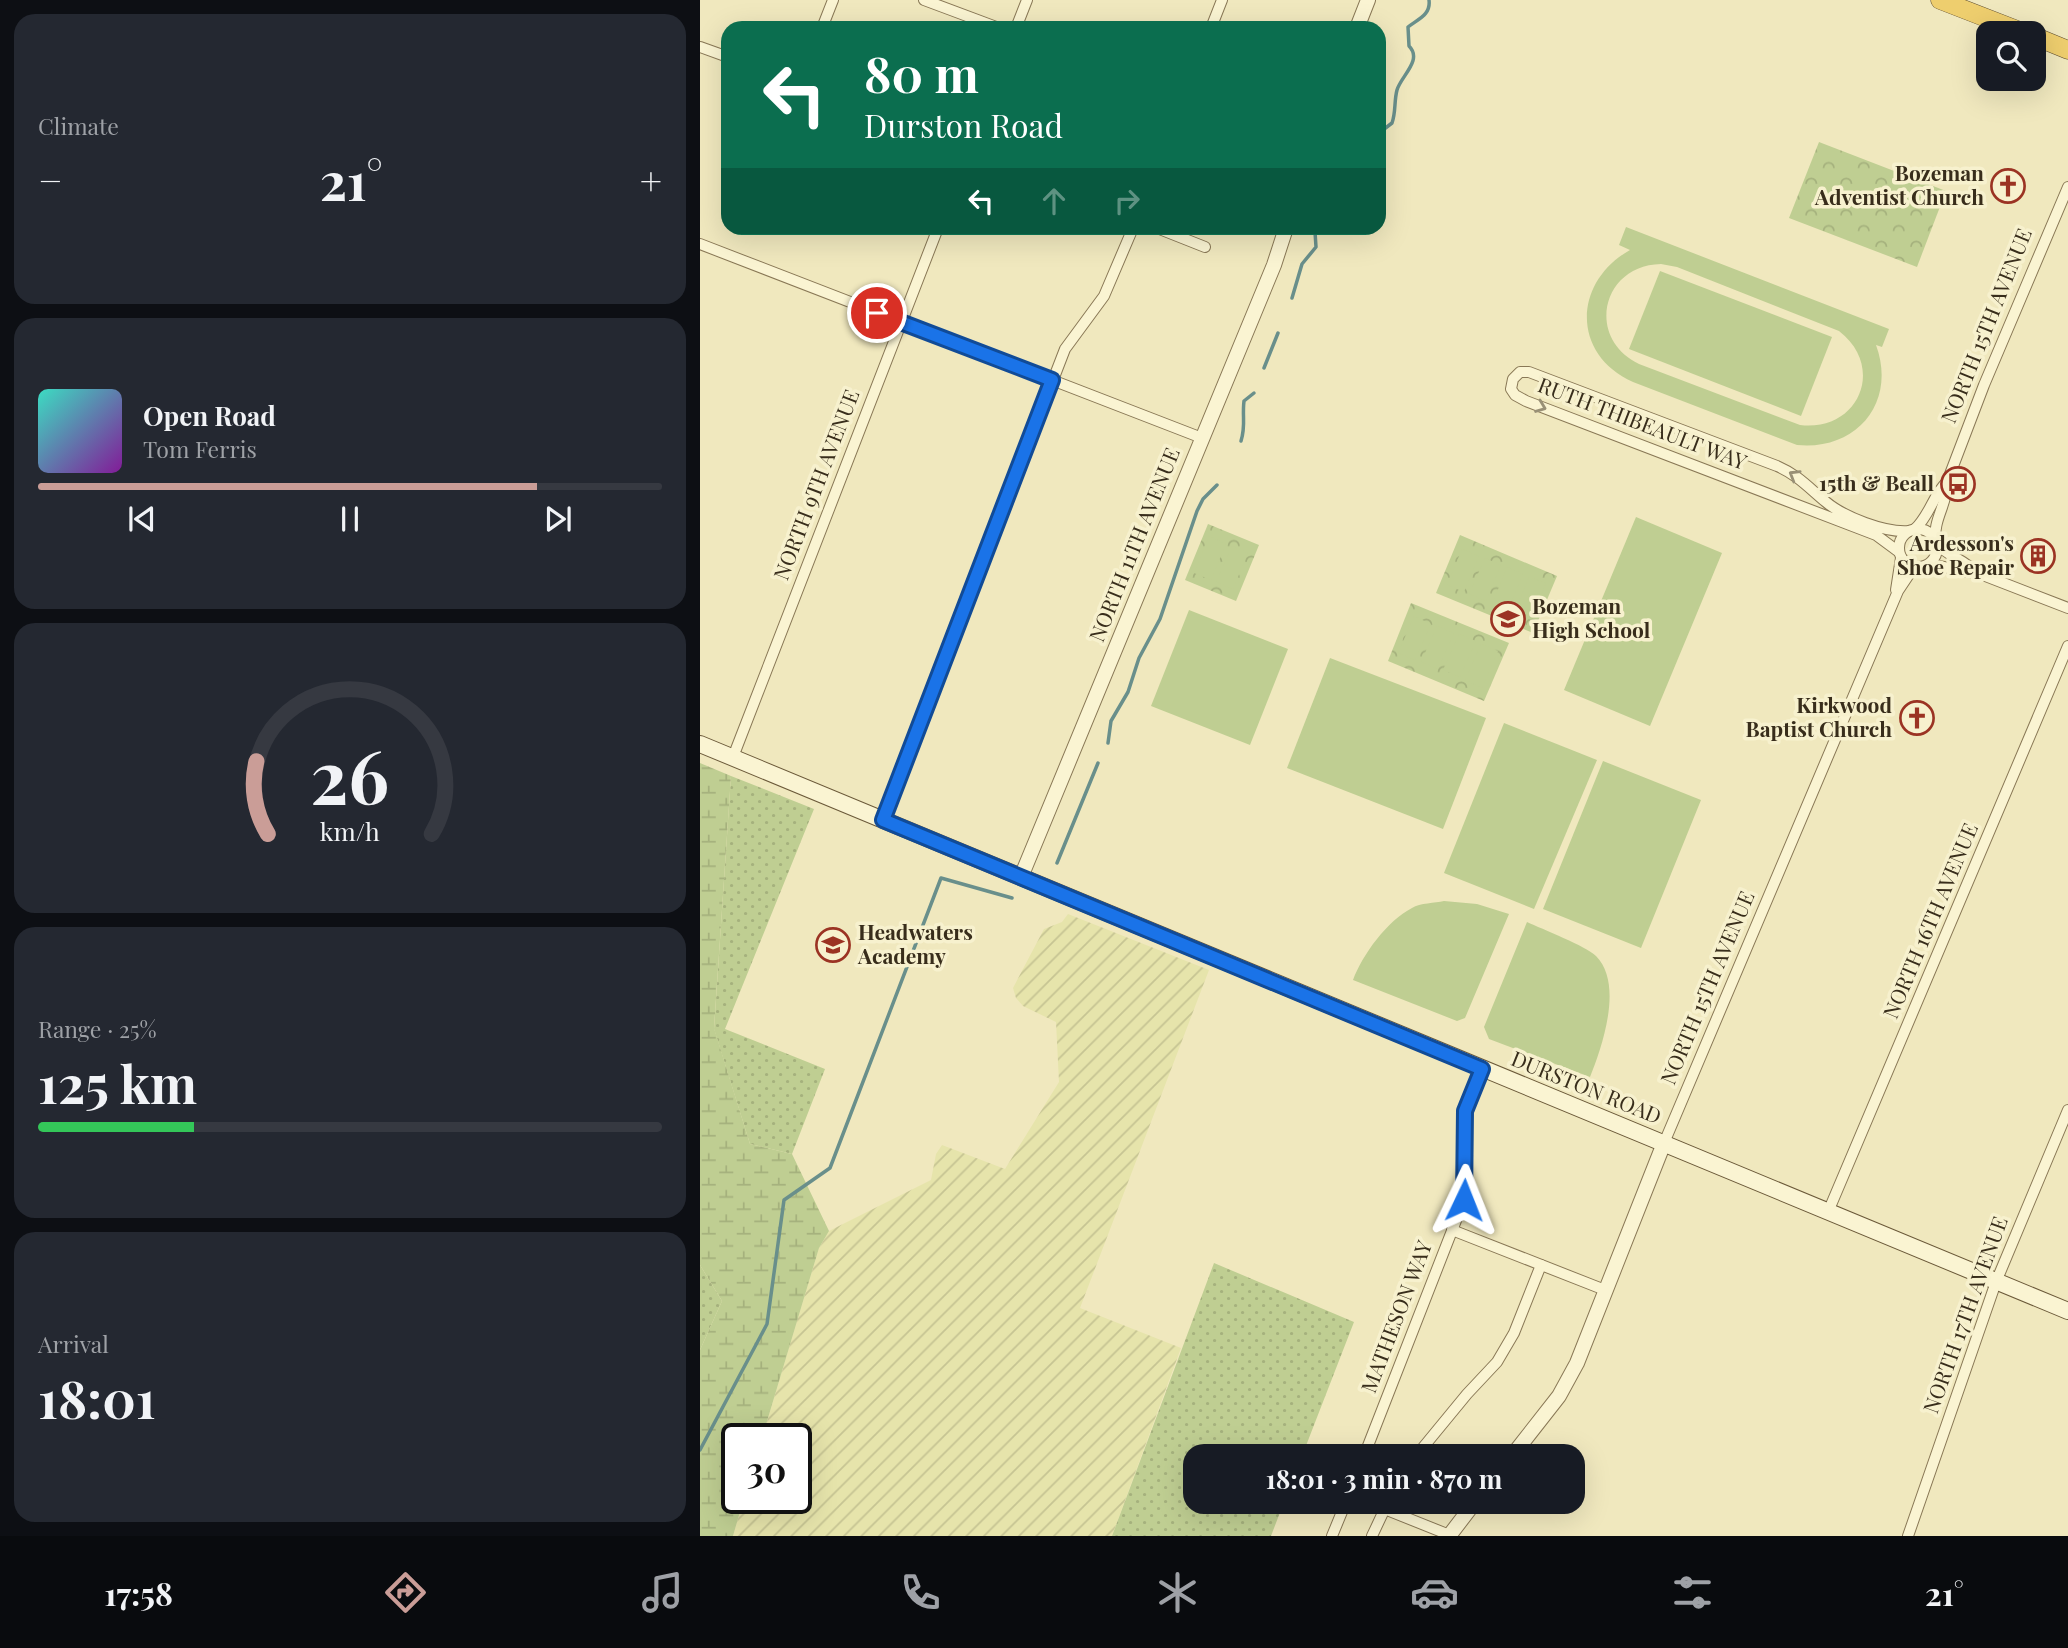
<!DOCTYPE html>
<meta charset="utf-8">
<style>
:root{--surface:#171b24;--page:#242831;--text:#f1f3f6;--muted:#9ea1a6;--line:#363941;--accent:#ca9d97}
body{margin:0;font-family:"Playfair Display",serif;background:var(--page);color:var(--text);height:100vh;display:flex;flex-direction:column;font-size:26px;white-space:nowrap}
*{box-sizing:border-box;margin:0}
p{font-size:23px;color:var(--muted)}
.icon{flex:none;width:38px;height:38px;fill:none;stroke:currentColor;stroke-width:2;stroke-linecap:round;stroke-linejoin:round}
.map{position:relative;flex:1;overflow:hidden}
.sheet{display:flex;flex-direction:column;gap:14px;padding:14px;background:#0d0f14;width:700px}
.sheet>*{flex:none}
.hud{position:absolute;left:21px;top:21px;width:665px;height:214px;border-radius:21px;box-shadow:0 7px 28px #0002;background:#0b6e4f;color:#fff;overflow:hidden}
.tools{position:absolute;left:1276px;top:21px;display:grid;gap:14px}
.tools a{display:grid;place-items:center;width:70px;height:70px;border-radius:14px;background:var(--surface);box-shadow:0 7px 28px #0002;font-size:35px}
.speed{position:absolute;left:21px;top:1423px;display:flex;gap:14px;font-size:35px;font-weight:700;text-align:center}
.speed>*{display:grid;place-content:center;width:91px;height:91px;border-radius:50%;background:var(--surface);box-shadow:0 7px 28px #0002;line-height:1}
.speed .limit{border:4px solid #111;border-radius:10px;background:#fff;color:#111}
.pin{position:absolute;display:grid;place-items:center;width:60px;height:60px;color:#fff;margin:-30px;border:4px solid #fff;border-radius:50%;box-shadow:0 2px 7px #0007}
.me{position:absolute;width:77px;margin:-38px;rotate:2deg;stroke-linejoin:round;filter:drop-shadow(0 0 5px #0008)}
.turn{display:flex;align-items:center;gap:24px;height:147px;padding:0 28px;font-size:32px}
.turn .icon{width:91px;height:91px;stroke-width:2.5}
.turn b{display:block;font-size:49px;line-height:60px}
.lanes{display:flex;align-items:center;height:66px;padding:0 28px;background:#0003;justify-content:center;gap:35px;direction:ltr}
.lanes .off{opacity:.35}
.big{font-size:52px;font-weight:700;line-height:1.1}
.sheet .tile{flex:1;display:flex;flex-direction:column;justify-content:center;gap:10px;min-width:0;padding:0 24px;border-radius:21px;background:var(--page)}
.sheet .dial{align-items:center;gap:0}
.dial svg{height:182px;overflow:visible;fill:none;stroke:var(--line);stroke-width:7;stroke-linecap:round;text-anchor:middle}
.dial text{fill:var(--text);stroke:none}
.song{display:flex;align-items:center;gap:21px}
.cover{width:84px;height:84px;border-radius:10px;background:linear-gradient(135deg,hsl(170 70% 55%),hsl(290 70% 35%))}
.played{height:7px;border-radius:4px;background:linear-gradient(90deg,var(--accent) 80%,var(--line) 80%)}
.keys{display:flex;justify-content:space-around;direction:ltr}
.heat{display:flex;justify-content:space-between;align-items:center;font-size:38px;direction:ltr}
.charge{height:10px;border-radius:5px;background:linear-gradient(90deg,#34c759 25%,var(--line) 0)}
.trip{position:absolute;left:483px;top:1444px;width:402px;height:70px;border-radius:21px;background:var(--surface);box-shadow:0 7px 28px #0002;font-weight:700;line-height:70px;text-align:center}
.tab-bar{display:flex;height:112px;justify-content:space-around;align-items:center;background:#090b0e;color:var(--muted)}
.tab-bar .icon{width:49px;height:49px}
.tab-bar .on{color:var(--accent)}
.tab-bar b{font-size:32px;color:var(--text)}
main{display:flex;flex:1;min-height:0}
.map>svg:first-child{display:block}
.farmland{fill:url(#farmland-furrows)}
.grass{fill:url(#grass-dots)}
.wetland{fill:url(#wetland-marsh)}
.park{fill:url(#park-crowns)}
.pitch{fill:#bfce92;fill-rule:evenodd}
.lines{fill:none;stroke-linecap:round;stroke-linejoin:round}
.stream{stroke:#698f8b;stroke-width:3.5}
.minor-casing{stroke:#897856;stroke-width:12}
.tertiary-casing{stroke:#897856;stroke-width:16}
.secondary-casing{stroke:#6b5939;stroke-width:18}
.trunk-casing{stroke:#56452b;stroke-width:19}
.minor{stroke:#faf4d2;stroke-width:10}
.tertiary{stroke:#faf4d2;stroke-width:14}
.secondary{stroke:#faf4d2;stroke-width:16}
.trunk{stroke:#eece6e;stroke-width:18}
.oneway{stroke:#999076}
.route-casing{stroke:#114b97;stroke-width:18}
.route{stroke:#1a73e8;stroke-width:12}
.labels{text-anchor:middle;stroke-width:7;stroke-linejoin:round;paint-order:stroke}
.poi-label{font-size:21px;font-weight:bold;fill:#382d1b;stroke:#f7f1ce;text-anchor:end}
.street-label{font-size:21px;fill:#382d1b;stroke:#f7f1ce}
</style>
<main>
<section class="sheet">
<div class="tile"><p>Climate</p>
<div class="heat"><a>−</a><b class="big">21°</b><a>+</a></div>
</div>
<div class="tile">
<div class="song"><i class="cover"></i><div><b>Open Road</b><p>Tom Ferris</p></div></div>
<div class="played"></div>
<div class="keys"><svg class="icon" aria-label="previous" viewBox="0 0 24 24"><path d="M18 5L8 12l10 7zM5 5v14"/></svg><svg class="icon" aria-label="pause" viewBox="0 0 24 24"><path d="M8 5v14M16 5v14"/></svg><svg class="icon" aria-label="next" viewBox="0 0 24 24"><path d="M6 5l10 7-10 7zM19 5v14"/></svg></div>
</div>
<div class="tile dial"><svg viewBox="0 0 100 80">
<path d="M14 69A42 42 0 1 1 86 69"/>
<path d="M14 69A42 42 0 0 1 9 37" stroke="#ca9d97"/>
<text x="50" y="56" font-size="32" font-weight="700">26</text>
<text x="50" y="72" font-size="11">km/h</text>
</svg></div>
<div class="tile"><p>Range · 25%</p><b class="big">125 km</b><div class="charge"></div></div>
<div class="tile"><p>Arrival</p><b class="big">18:01</b></div>
</section>
<div class="map">
<svg width="1368" height="1536" viewBox="0 0 1368 1536">
<defs>
<pattern id="farmland-furrows" width="10" height="10" patternUnits="userSpaceOnUse" patternTransform="scale(1.75)"><rect width="10" height="10" fill="#e6e4ab"/><path d="M-1 1l2-2M0 10L10 0M9 11l2-2" fill="none" stroke="#c6c493"/></pattern>
<pattern id="grass-dots" width="8" height="8" patternUnits="userSpaceOnUse" patternTransform="scale(1.75)"><rect width="8" height="8" fill="#bfce92"/><path d="M2 2h.1M6 6h.1" fill="none" stroke="#a5b17d" stroke-width="1.8" stroke-linecap="round"/></pattern>
<pattern id="wetland-marsh" width="20" height="14" patternUnits="userSpaceOnUse" patternTransform="scale(1.75)"><rect width="20" height="14" fill="#bfce92"/><path d="M1 5h8M5 5V1M11 12h8M15 12V8" fill="none" stroke="#a5b17d"/></pattern>
<pattern id="park-crowns" width="20" height="18" patternUnits="userSpaceOnUse" patternTransform="scale(1.75)"><rect width="20" height="18" fill="#bfce92"/><path d="M2 6a3 3 0 1 1 6 0M12 15a3 3 0 1 1 6 0" fill="none" stroke="#a5b17d"/></pattern>
</defs>
<rect width="100%" height="100%" fill="#f0e8be"/>
<path class="farmland" d="M 368,914 L 509,970 L 380,1308 L 481,1348 L 412,1536 L 33,1536 L 44,1498 L 96,1498 L 96,1438 L 62,1438 L 119,1248 L 129,1231 L 231,1180 L 236,1154 L 242,1145 L 305,1169 L 359,1082 L 356,1022 L 323,1006 L 316,998 L 313,988 L 344,929 L 362,922 Z"/>
<g class="grass">
<path d="M 31,776 L 114,809 L 25,1029 L 125,1069 L 92,1154 L 50,1144 L 14,1029 Z"/>
<path d="M 514,1263 L 654,1322 L 602,1456 L 495,1456 L 495,1502 L 584,1502 L 571,1536 L 412,1536 Z"/>
<path d="M 0,1265 L 22,1301 L 0,1350 Z"/>
</g>
<path class="wetland" d="M 0,763 L 31,776 L 14,1028 L 50,1144 L 92,1154 L 129,1231 L 119,1248 L 62,1438 L 37,1438 L 37,1498 L 44,1498 L 33,1536 L 0,1536 L 0,1350 L 22,1301 L 0,1265 Z"/>
<g class="park">
<path d="M 1119,142 L 1246,191 L 1217,267 L 1089,218 Z"/>
<path d="M 508,524 L 559,545 L 536,601 L 485,580 Z"/>
<path d="M 760,535 L 857,576 L 833,633 L 736,593 Z"/>
<path d="M 711,603 L 809,643 L 784,701 L 688,661 Z"/>
</g>
<g class="pitch">
<path d="M 926,227 L 1189,329 L 1182,347 L 1176,345 C 1197,402 1157,451 1097,445 L 933,382 C 871,354 873,282 930,250 L 919,245 ZM 961,264 L 977,267 L 1139,331 C 1186,367 1159,432 1100,425 L 939,364 C 885,338 902,265 961,264 Z"/>
<path d="M 960,271 L 1132,337 L 1101,416 L 929,349 Z"/>
<path d="M 936,517 L 1022,553 L 950,726 L 864,690 Z"/>
<path d="M 509,536 L 526,544 L 511,580 L 494,573 Z"/>
<path d="M 532,546 L 548,553 L 533,589 L 516,582 Z"/>
<path d="M 762,549 L 779,556 L 764,592 L 747,585 Z"/>
<path d="M 785,558 L 801,565 L 786,601 L 769,594 Z"/>
<path d="M 807,567 L 823,574 L 808,610 L 792,604 Z"/>
<path d="M 829,577 L 846,583 L 831,620 L 814,613 Z"/>
<path d="M 489,610 L 588,649 L 550,745 L 451,706 Z"/>
<path d="M 714,616 L 731,624 L 715,660 L 698,653 Z"/>
<path d="M 737,626 L 754,633 L 738,669 L 721,662 Z"/>
<path d="M 759,634 L 776,641 L 760,677 L 743,670 Z"/>
<path d="M 781,644 L 798,651 L 782,688 L 765,680 Z"/>
<path d="M 630,658 L 786,718 L 743,829 L 587,768 Z"/>
<path d="M 804,723 L 897,760 L 834,909 L 744,873 Z"/>
<path d="M 903,761 L 1001,800 L 941,948 L 843,909 Z"/>
<path d="M 744,901 L 777,904 L 809,914 L 765,1018 L 757,1021 L 653,980 C 663,954 687,921 712,908 C 720,903 735,903 744,901 Z"/>
<path d="M 827,922 C 842,929 886,946 896,956 C 924,984 902,1047 890,1077 L 789,1039 L 784,1027 Z"/>
</g>
<g class="lines">
<g class="stream">
<path d="M 679,133 L 692,123 C 696,112 694,101 697,90 C 701,76 723,60 709,46 L 708,27 C 718,19 731,15 729,0"/>
<path d="M 592,298 L 602,264 L 616,247 L 615,232 L 618,228"/>
<path d="M 564,368 L 578,333"/>
<path d="M 541,441 C 546,425 542,417 544,401 L 554,393"/>
<path d="M 408,743 L 411,721 L 428,692 L 439,658 L 460,619 L 497,511 L 503,499 L 517,485"/>
<path d="M 357,863 L 398,763"/>
<path d="M 0,1450 L 67,1324 L 84,1200 L 130,1168 L 241,878 L 312,898"/>
</g>
<g class="minor-casing">
<g id="minor">
<path d="M 224,0 L 299,28"/>
<path d="M 122,28 L 133,0"/>
<path d="M 316,28 L 327,0"/>
<path d="M 511,28 L 522,0"/>
<path d="M 0,47 L 28,57"/>
<path d="M 457,228 L 505,247"/>
<path d="M 0,244 L 502,438"/>
<circle cx="1218" cy="548" r="19"/>
<path d="M 1215,529 C 1230,515 1233,495 1247,482"/>
<path d="M 1236,542 C 1232,520 1248,504 1247,482 L 1284,385 L 1368,187"/>
<path d="M 1237,544 C 1249,557 1265,560 1275,572 L 1368,608"/>
<path d="M 1199,552 L 1176,535 L 826,401 L 815,395 L 811,389 L 813,379 L 820,372 L 829,372 L 1077,466 C 1098,475 1109,488 1126,502 C 1144,517 1185,533 1209,531"/>
<path d="M 1228,565 C 1245,564 1259,574 1275,572"/>
<path d="M 1196,590 L 1201,558"/>
<path d="M 33,757 L 238,228"/>
<path d="M 183,820 L 365,349 L 404,296 L 433,228"/>
<path d="M 964,1143 L 1198,591 L 1210,573 L 1222,568"/>
<path d="M 1128,1212 L 1368,646"/>
<path d="M 752,1230 L 905,1290"/>
<path d="M 664,1456 L 764,1200 L 765,1111 L 782,1069"/>
<path d="M 716,1456 L 767,1394 L 797,1362 L 814,1333 L 841,1265"/>
<path d="M 667,1502 L 752,1536"/>
<path d="M 632,1536 L 646,1502"/>
<path d="M 672,1536 L 688,1502"/>
<path d="M 1208,1536 L 1296,1282 L 1368,1110"/>
</g>
</g>
<g class="tertiary-casing">
<g id="tertiary">
<path d="M 657,28 L 668,0"/>
<path d="M 321,877 L 574,265 L 586,228"/>
<path d="M 812,1456 L 859,1396 L 877,1363 L 964,1143"/>
<path d="M 749,1536 L 775,1502"/>
</g>
</g>
<g class="secondary-casing">
<path id="secondary" d="M 0,744 L 1368,1311"/>
</g>
<g class="trunk-casing">
<g id="trunk">
<path d="M 1240,0 L 1325,33"/>
<path d="M 1334,36 L 1368,50"/>
</g>
</g>
<use href="#minor" class="minor"/>
<use href="#tertiary" class="tertiary"/>
<use href="#secondary" class="secondary"/>
<use href="#trunk" class="trunk"/>
</g>
<defs><path id="oneway-chevron" d="M-2-3.5L2.5 0L-2 3.5" fill="none" stroke-width="1.6" stroke-linecap="round" stroke-linejoin="round" transform="scale(1.75)"/></defs>
<g class="oneway">
<use href="#oneway-chevron" transform="translate(841 407) rotate(21)"/>
<use href="#oneway-chevron" transform="translate(1094 475) rotate(-149)"/>
</g>
<g class="lines">
<g class="route-casing">
<path id="route" d="M 177,313 L 352,380 L 183,820 L 782,1069 L 765,1111 L 764,1200"/>
</g>
<use href="#route" class="route"/>
</g>
<defs>
<g id="church-ring" transform="scale(1.75)"><circle r="9.5" fill="#f7f1ce" stroke="#9b3323" stroke-width="1.5"/><path d="M-1.2-6h2.4v3.5h3.3v2.4h-3.3V6h-2.4V-.1h-3.3v-2.4h3.3Z" fill="#9b3323"/></g>
<g id="bus-ring" transform="scale(1.75)"><circle r="9.5" fill="#f7f1ce" stroke="#9b3323" stroke-width="1.5"/><path d="M-5-6H5V4H4V6H2V4H-2V6H-4V4H-5ZM-3.5-4V0h7V-4ZM-3.5 1.2v1.5H-2V1.2ZM2 1.2v1.5H3.5V1.2Z" fill="#9b3323"/></g>
<g id="building-ring" transform="scale(1.75)"><circle r="9.5" fill="#f7f1ce" stroke="#9b3323" stroke-width="1.5"/><path d="M-4-6H4V6H1V3H-1V6H-4ZM-2.5-4.3h1.7v1.8h-1.7ZM.8-4.3h1.7v1.8H.8ZM-2.5-1h1.7V.8h-1.7ZM.8-1h1.7V.8H.8Z" fill="#9b3323"/></g>
<g id="school-ring" transform="scale(1.75)"><circle r="9.5" fill="#f7f1ce" stroke="#9b3323" stroke-width="1.5"/><path d="M0-5L7-2L0 1L-7-2ZM-4 1L0 2.5L4 1V4Q0 6-4 4Z" fill="#9b3323"/></g>
</defs>
<g fill-rule="evenodd">
<use href="#church-ring" x="1308" y="186"/>
<use href="#bus-ring" x="1258" y="484"/>
<use href="#building-ring" x="1338" y="556"/>
<use href="#school-ring" x="808" y="619"/>
<use href="#church-ring" x="1217" y="718"/>
<use href="#school-ring" x="133" y="945"/>
</g>
<g class="labels">
<g class="poi-label">
<text x="1284" y="181">Bozeman<tspan x="1284" dy="24">Adventist Church</tspan></text>
<text x="1234" y="491">15th &amp; Beall</text>
<text x="1314" y="551">Ardesson's<tspan x="1314" dy="24">Shoe Repair</tspan></text>
<text x="832" y="614" text-anchor="start">Bozeman<tspan x="832" dy="24">High School</tspan></text>
<text x="1192" y="713">Kirkwood<tspan x="1192" dy="24">Baptist Church</tspan></text>
<text x="158" y="940" text-anchor="start">Headwaters<tspan x="158" dy="24">Academy</tspan></text>
</g>
<g class="street-label">
<text transform="translate(1287 326) rotate(-68)" y="7">NORTH 15TH AVENUE</text>
<text transform="translate(942 424) rotate(21)" y="7">RUTH THIBEAULT WAY</text>
<text transform="translate(117 485) rotate(-69)" y="7">NORTH 9TH AVENUE</text>
<text transform="translate(435 545) rotate(-68)" y="7">NORTH 11TH AVENUE</text>
<text transform="translate(1231 921) rotate(-67)" y="7">NORTH 16TH AVENUE</text>
<text transform="translate(1008 988) rotate(-67)" y="7">NORTH 15TH AVENUE</text>
<text transform="translate(886 1088) rotate(22)" y="7">DURSTON ROAD</text>
<text transform="translate(1266 1315) rotate(-70)" y="7">NORTH 17TH AVENUE</text>
<text transform="translate(697 1317) rotate(-69)" y="7">MATHESON WAY</text>
</g>
</g>
</svg>
<div class="tools">
<a><svg class="icon" aria-label="search" viewBox="0 0 24 24"><circle cx="10" cy="10" r="6"/><path d="M15 15l6 6"/></svg></a>
</div>
<div class="speed"><div class="limit">30</div></div>
<div class="pin" style="left:177px;top:313px;background:#d93025"><svg class="icon" aria-label="arrive" viewBox="0 0 24 24"><path d="M6 21V4h12l-3 4 3 4H6"/></svg></div>
<svg class="me" style="left:764px;top:1200px" viewBox="-20 -20 40 40"><path d="M0-17L14 15 0 8-14 15z" fill="#1a73e8" stroke="#fff" stroke-width="4"/></svg>
<div class="trip">18:01 · 3 min · 870 m</div>
<div class="hud">
<div class="turn"><svg class="icon" aria-label="left" viewBox="0 0 24 24"><path d="M17 20v-9H6M10 6l-5 5 5 5"/></svg><div><b>80 m</b>Durston Road</div></div>
<div class="lanes"><svg class="icon" aria-label="left" viewBox="0 0 24 24"><path d="M17 20v-9H6M10 6l-5 5 5 5"/></svg><svg class="icon off" aria-label="ahead" viewBox="0 0 24 24"><path d="M12 20V5M6 11l6-6 6 6"/></svg><svg class="icon off" aria-label="right" viewBox="0 0 24 24"><path d="M7 20v-9h11M14 6l5 5-5 5"/></svg></div>
</div>
</div>
</main>
<nav class="tab-bar">
<b>17:58</b>
<svg class="icon on" aria-label="directions" viewBox="0 0 24 24"><path d="M12 3l9 9-9 9-9-9zM9 14v-3h6M13 9l2 2-2 2"/></svg>
<svg class="icon" aria-label="music" viewBox="0 0 24 24"><path d="M9 18V5l10-2v13"/><circle cx="6" cy="18" r="3"/><circle cx="16" cy="16" r="3"/></svg>
<svg class="icon" aria-label="phone" viewBox="0 0 24 24"><path d="M5 4h4l2 5-3 2q2 4 5 5l2-3 5 2v4C11 20 4 13 5 4z"/></svg>
<svg class="icon" aria-label="climate" viewBox="0 0 24 24"><path d="M12 3v18M4 7l16 10M4 17L20 7"/></svg>
<svg class="icon" aria-label="car" viewBox="0 0 24 24"><path d="M5 17H2v-5l4-1 3-4h7l3 4 3 1v5h-3M9 17h6M6 11h13"/><circle cx="7" cy="17" r="2"/><circle cx="17" cy="17" r="2"/></svg>
<svg class="icon" aria-label="filters" viewBox="0 0 24 24"><path d="M4 7h16M4 17h16"/><circle cx="9" cy="7" r="2"/><circle cx="15" cy="17" r="2"/></svg>
<b>21°</b>
</nav>
